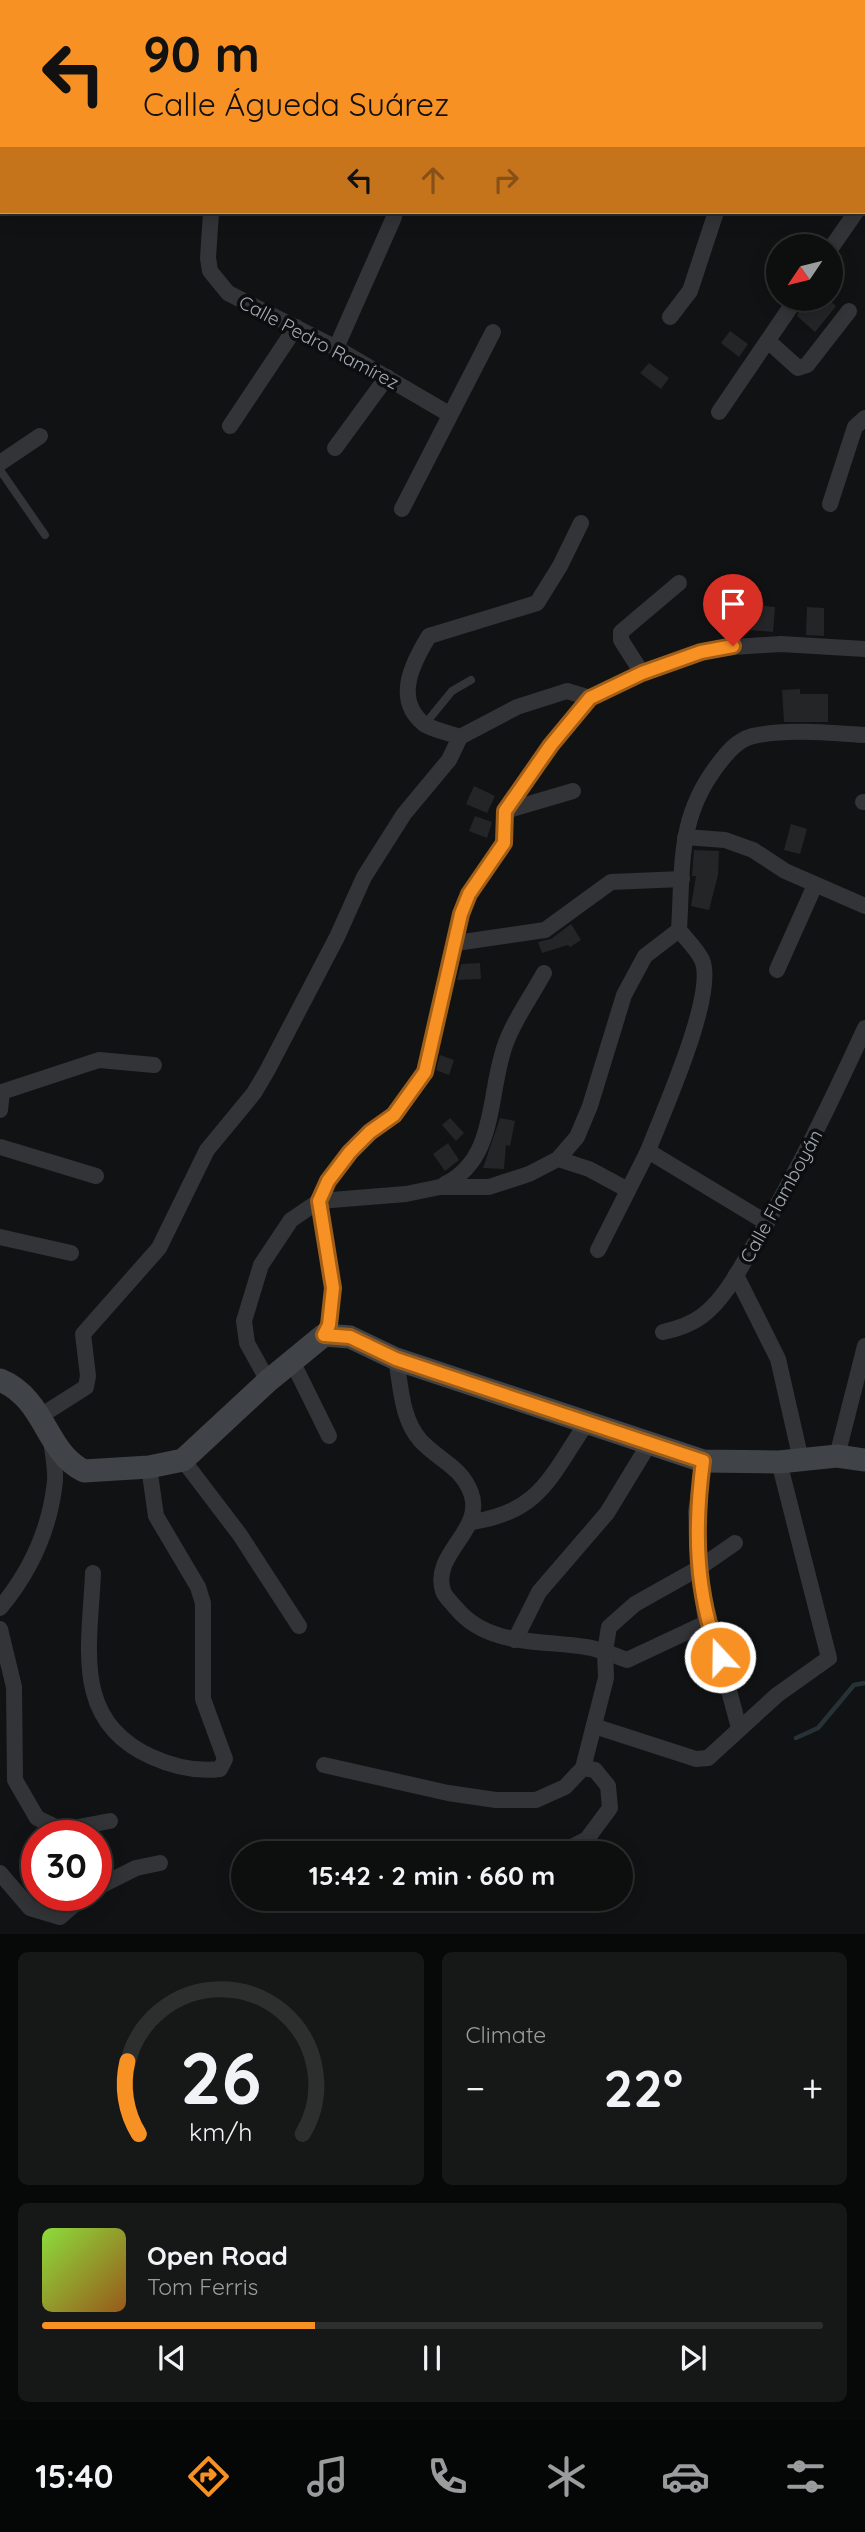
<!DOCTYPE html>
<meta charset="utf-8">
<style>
:root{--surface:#0d0e0e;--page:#161717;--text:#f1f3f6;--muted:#9a9c9e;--line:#2d2e2e;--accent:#f89124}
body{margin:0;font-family:Quicksand,sans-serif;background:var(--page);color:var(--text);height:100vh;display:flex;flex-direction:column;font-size:26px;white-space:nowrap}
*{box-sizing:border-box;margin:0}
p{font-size:23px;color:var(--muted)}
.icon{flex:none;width:38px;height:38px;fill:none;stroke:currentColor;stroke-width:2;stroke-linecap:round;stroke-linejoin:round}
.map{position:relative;height:1934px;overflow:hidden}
.panel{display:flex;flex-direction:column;gap:18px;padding:18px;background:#070808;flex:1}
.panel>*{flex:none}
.top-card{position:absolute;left:0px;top:0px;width:866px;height:214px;box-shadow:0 4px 18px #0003,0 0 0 2px var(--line);background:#f89124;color:#111;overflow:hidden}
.needle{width:46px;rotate:235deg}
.fabs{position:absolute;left:766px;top:234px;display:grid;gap:14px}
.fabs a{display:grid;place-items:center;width:77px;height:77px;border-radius:50%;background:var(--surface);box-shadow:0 4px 18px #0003,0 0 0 2px var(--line);font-size:35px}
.speed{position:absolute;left:21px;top:1820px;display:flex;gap:14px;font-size:35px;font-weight:700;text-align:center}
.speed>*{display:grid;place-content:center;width:91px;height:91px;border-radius:50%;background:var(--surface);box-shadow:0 4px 18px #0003,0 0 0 2px var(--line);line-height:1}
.speed .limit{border:10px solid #d22;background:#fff;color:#111}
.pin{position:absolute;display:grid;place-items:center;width:60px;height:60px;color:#fff;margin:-72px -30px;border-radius:50% 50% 50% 0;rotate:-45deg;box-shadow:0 0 7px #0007}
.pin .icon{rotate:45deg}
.me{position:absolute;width:77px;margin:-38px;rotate:339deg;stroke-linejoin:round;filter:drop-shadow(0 0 5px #0008)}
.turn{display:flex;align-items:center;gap:24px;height:147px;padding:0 28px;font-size:32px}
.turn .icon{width:91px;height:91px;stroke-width:2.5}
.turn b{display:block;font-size:49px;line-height:60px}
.lanes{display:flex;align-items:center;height:66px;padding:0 28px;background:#0003;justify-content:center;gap:35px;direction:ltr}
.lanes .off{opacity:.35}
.big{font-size:52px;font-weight:800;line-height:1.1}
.panel .widget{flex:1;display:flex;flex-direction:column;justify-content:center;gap:10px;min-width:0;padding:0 24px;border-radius:10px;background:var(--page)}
.panel .dial{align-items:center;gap:0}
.dial svg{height:182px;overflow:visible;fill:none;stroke:var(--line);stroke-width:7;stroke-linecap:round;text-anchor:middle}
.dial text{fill:var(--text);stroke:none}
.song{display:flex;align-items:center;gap:21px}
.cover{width:84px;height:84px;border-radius:10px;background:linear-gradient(135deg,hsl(90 70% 55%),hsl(30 70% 35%))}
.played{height:7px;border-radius:4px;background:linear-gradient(90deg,var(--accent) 35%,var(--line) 35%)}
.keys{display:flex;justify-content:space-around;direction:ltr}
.heat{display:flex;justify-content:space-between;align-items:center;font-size:38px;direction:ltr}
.panel .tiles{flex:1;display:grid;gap:18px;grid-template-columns:1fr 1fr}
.widget:last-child{grid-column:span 2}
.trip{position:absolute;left:231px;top:1841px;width:402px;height:70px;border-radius:35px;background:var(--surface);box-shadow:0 4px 18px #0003,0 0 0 2px var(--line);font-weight:800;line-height:70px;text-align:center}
.tabs{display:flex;height:112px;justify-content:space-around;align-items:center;background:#050606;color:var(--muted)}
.tabs .icon{width:49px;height:49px}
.tabs .on{color:var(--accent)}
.tabs b{font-size:32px;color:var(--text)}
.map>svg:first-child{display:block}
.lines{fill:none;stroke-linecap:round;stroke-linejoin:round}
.stream{stroke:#273237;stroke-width:4.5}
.building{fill:#242527}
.lane{stroke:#323438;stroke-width:8}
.street{stroke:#323438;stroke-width:16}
.secondary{stroke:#404348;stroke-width:23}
.route-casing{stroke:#a15e17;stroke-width:18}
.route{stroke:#f89124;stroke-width:12}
.labels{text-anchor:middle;stroke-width:7;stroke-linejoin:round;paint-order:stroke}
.street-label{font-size:19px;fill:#a2aab4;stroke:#0c0d0e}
</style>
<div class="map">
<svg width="865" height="1934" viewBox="0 0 865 1934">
<rect width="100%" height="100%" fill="#111213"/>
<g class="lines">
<path class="stream" d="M 796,1738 L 818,1728 L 854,1685 L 865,1683"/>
</g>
<g class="building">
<path d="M 806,299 L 828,299 L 836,306 L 815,332 L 797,316 Z"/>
<path d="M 730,331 L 748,344 L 739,357 L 721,343 Z"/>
<path d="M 649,363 L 669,378 L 661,389 L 640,373 Z"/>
<path d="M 749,604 L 775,607 L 773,632 L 748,630 Z"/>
<path d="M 807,607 L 824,608 L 824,636 L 806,635 Z"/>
<path d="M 800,689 L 800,694 L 828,694 L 828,722 L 784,722 L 782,690 Z"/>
<path d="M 474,786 L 495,796 L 487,813 L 466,804 Z"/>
<path d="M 475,816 L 492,822 L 487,838 L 469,831 Z"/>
<path d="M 791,824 L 807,829 L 800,854 L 784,850 Z"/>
<path d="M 694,850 L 719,851 L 718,875 L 709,910 L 691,906 L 696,876 L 692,876 Z"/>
<path d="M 571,924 L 581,940 L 570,947 L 568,945 L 542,953 L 538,942 L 551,939 Z"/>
<path d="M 480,963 L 481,979 L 457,980 L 461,964 Z"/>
<path d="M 440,1055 L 454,1060 L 449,1075 L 436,1070 Z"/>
<path d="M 450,1118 L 464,1133 L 456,1141 L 442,1125 Z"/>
<path d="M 500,1118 L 515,1121 L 510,1146 L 506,1145 L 504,1169 L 483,1168 Z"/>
<path d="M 448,1143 L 459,1160 L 445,1171 L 433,1154 Z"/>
</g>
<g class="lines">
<g class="lane">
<path d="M 0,470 L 45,535"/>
<path d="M 425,724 L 452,691 L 471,680"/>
</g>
<g class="street">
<path d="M 318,0 L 320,2"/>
<path d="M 271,2 L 274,0"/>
<path d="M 378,2 L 379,0"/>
<path d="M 570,2 L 571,0"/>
<path d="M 0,108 L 2,106"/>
<path d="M 211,212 L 208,258 L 210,271 L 228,293 L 336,348 L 449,414"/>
<path d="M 831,248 L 856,212"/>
<path d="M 670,317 L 690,291 L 716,212"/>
<path d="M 768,341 L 798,368 L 807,365 L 849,311"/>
<path d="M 336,348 L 394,217"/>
<path d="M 719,412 L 796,299"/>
<path d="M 230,426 L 296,327"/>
<path d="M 335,448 L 387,377"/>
<path d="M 0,463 L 40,436"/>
<path d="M 830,504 L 855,427 L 865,418"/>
<path d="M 402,509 L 493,332"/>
<path d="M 642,673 L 621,640 L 621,632 L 679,583"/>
<path d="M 460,737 C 450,733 433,730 424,724 C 393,699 413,662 429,636 L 537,603 L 560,566 L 581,523"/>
<path d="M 863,802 L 865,802"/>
<path d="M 505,811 L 573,791"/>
<path d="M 685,837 L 725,840 L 753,850 L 785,871 L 865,906"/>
<path d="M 456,943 L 545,930 L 611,882 L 682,879"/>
<path d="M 777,970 L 815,885"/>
<path d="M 0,1110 L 2,1092 L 99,1060 L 154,1065"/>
<path d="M 0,1147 L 96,1176"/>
<path d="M 558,1159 L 589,1169 L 628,1190"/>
<path d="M 445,1184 C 499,1158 487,1088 507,1040 C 516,1017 532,995 544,973"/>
<path d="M 767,1223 L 648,1151 C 662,1114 717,994 702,960 C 697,949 686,939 679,930 C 683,864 677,816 720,762 C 730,749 741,737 758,735 C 792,729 830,733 865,735"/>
<path d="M 0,1237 L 71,1253"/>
<path d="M 598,1250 L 648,1151"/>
<path d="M 736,1275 L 778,1359 L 801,1460"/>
<path d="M 663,1332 C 677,1329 690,1325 702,1316 C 726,1298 740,1268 755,1243 C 797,1173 831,1102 865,1028"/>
<path d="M 324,1335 L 329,1325 L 333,1288 L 319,1201 L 328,1181 L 350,1152 L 370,1132 L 395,1115 L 425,1072 L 462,914 L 469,894 L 504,843 L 505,811 L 551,745 L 590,698 L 642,673 L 701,652 L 733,647 L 781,644 L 865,649"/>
<path d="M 396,1359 C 401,1386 401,1418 420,1440 C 438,1460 461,1466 471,1493 C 485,1531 431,1553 443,1591 C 445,1597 452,1603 456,1608 C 488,1647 542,1640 586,1647 C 600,1649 613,1655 627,1660 L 706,1623"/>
<path d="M 292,1361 L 329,1436"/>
<path d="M 268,1381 L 247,1343 L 244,1321 L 261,1265 L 291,1220 L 319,1201 L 406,1194 L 440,1187 L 489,1187 L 529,1174 L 558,1159 L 577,1137 L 590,1106 L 624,995 L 645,956 L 679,930"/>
<path d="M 42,1415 L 86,1387 L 88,1376 L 83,1334 L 159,1248 L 207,1150 L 254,1093 L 267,1071 L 337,937 L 364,877 L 404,814 L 449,760 L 460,737 L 517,707 L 567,691 L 590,698"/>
<path d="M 837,1456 L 865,1346"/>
<path d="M 183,1460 L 240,1535 L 299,1626"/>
<path d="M 703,1461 L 696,1512 L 699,1568 L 706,1623 L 720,1657 L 739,1728"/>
<path d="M 472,1522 C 540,1512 550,1477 586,1424"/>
<path d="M 93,1573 C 90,1646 71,1721 152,1757 C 174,1767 195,1772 220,1769 L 225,1759 L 203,1699 L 203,1603 L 198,1587 L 156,1516 L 149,1467"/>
<path d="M 0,1608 C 30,1572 50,1529 55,1481 C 56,1468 52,1452 51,1438"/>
<path d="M 0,1629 L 14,1687 L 15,1780 L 37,1818 L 62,1830 L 110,1821"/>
<path d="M 515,1640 L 539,1592 L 607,1513 L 649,1444"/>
<path d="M 594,1726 L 696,1759 L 708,1758 L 777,1695 L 829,1658 L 779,1462"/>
<path d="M 324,1765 L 448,1793 L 496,1800 L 536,1800 L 565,1787 L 583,1768 L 606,1678 L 605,1651 L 609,1627 L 635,1604 L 699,1568 L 735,1543"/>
<path d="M 560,1853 L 587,1839 L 610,1808 L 608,1786 L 595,1770 L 583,1768"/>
<path d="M 0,1873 L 30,1908 L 60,1917 L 85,1895"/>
<path d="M 96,1888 L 136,1868 L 160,1863"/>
</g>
<path class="secondary" d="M 0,1380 C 46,1399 45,1452 84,1471 L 149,1467 L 183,1460 L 268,1381 L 324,1335 L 350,1337 L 396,1359 L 703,1461 L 779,1462 L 837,1456 L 865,1460"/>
</g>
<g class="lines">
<g class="route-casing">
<path id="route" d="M 720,1657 C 695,1593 694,1528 703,1461 L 396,1359 L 350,1337 L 324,1335 L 329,1325 L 333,1288 L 319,1201 L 328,1181 L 350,1152 L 370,1132 L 394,1115 L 425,1072 L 461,914 L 469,894 L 504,843 L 505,811 L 551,745 L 590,698 L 642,673 L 701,652 L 733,646"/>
</g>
<use href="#route" class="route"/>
</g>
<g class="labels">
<g class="street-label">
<text transform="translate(319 342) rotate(28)" y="7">Calle Pedro Ramírez</text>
<text transform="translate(781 1196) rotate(-61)" y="7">Calle Flamboyán</text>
</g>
</g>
</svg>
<div class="fabs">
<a><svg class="needle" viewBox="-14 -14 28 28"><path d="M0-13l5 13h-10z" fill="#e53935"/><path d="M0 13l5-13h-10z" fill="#9a9c9e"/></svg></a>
</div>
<div class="speed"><div class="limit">30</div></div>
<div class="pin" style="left:733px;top:646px;background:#d93025"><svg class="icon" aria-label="arrive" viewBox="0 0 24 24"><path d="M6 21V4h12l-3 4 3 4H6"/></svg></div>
<svg class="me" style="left:720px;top:1657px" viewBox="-20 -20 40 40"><circle r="17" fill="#f89124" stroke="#fff" stroke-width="3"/><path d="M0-11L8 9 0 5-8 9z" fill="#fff"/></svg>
<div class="trip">15:42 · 2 min · 660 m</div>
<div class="top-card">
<div class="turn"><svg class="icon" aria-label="left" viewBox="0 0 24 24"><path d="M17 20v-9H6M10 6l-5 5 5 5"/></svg><div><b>90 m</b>Calle Águeda Suárez</div></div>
<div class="lanes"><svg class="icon" aria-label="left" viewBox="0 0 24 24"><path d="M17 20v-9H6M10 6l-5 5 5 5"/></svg><svg class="icon off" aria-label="ahead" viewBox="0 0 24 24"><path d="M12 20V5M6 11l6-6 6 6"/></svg><svg class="icon off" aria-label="right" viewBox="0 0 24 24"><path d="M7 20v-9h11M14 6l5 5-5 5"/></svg></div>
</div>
</div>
<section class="panel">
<div class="tiles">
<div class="widget dial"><svg viewBox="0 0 100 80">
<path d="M14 69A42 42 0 1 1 86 69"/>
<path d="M14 69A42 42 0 0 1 9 37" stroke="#f89124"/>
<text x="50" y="56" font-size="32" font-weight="700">26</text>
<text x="50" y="72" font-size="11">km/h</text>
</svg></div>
<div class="widget"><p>Climate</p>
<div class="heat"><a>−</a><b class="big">22°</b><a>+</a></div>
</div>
<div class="widget">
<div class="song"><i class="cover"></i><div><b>Open Road</b><p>Tom Ferris</p></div></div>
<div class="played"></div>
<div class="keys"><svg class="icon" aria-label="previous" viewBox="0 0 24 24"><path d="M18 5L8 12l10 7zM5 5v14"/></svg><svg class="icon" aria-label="pause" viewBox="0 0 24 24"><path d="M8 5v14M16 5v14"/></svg><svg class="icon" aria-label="next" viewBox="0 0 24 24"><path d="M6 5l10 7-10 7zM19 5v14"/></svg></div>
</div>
</div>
</section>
<nav class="tabs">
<b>15:40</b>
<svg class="icon on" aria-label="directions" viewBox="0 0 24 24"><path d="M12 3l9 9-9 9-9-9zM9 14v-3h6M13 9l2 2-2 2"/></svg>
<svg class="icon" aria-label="music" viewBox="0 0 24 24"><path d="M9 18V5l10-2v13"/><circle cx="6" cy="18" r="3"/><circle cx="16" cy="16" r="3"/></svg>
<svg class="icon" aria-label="phone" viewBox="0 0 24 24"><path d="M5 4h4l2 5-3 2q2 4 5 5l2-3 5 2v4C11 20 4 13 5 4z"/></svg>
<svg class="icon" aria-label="climate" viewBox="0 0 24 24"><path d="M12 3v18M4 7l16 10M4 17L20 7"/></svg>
<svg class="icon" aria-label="car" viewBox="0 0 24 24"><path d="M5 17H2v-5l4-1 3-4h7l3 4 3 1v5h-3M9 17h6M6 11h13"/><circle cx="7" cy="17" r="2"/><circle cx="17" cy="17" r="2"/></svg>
<svg class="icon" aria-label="filters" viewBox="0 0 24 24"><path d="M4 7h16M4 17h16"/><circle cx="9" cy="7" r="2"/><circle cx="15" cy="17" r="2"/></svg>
</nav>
